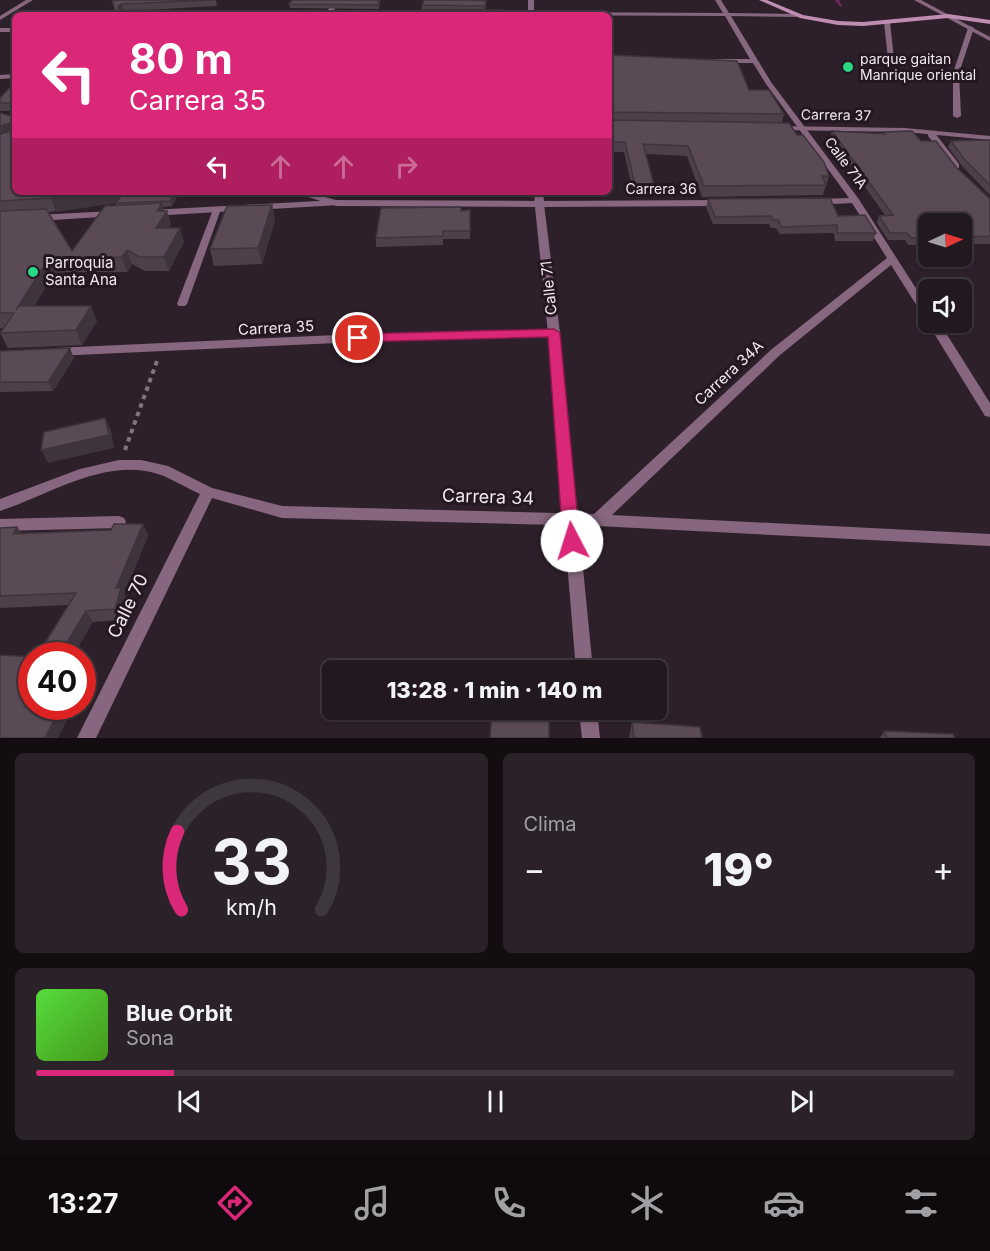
<!DOCTYPE html>
<html lang="es">
<meta charset="utf-8">
<style>
:root{--surface:#221820;--page:#2a2129;--text:#f1f3f6;--muted:#a2a0a5;--line:#3f373e;--accent:#db2777}
body{margin:0;font-family:Inter,sans-serif;background:var(--page);color:var(--text);height:100vh;display:flex;flex-direction:column;font-size:22px;white-space:nowrap}
*{box-sizing:border-box;margin:0}
p{font-size:20px;color:var(--muted)}
.icon{flex:none;width:33px;height:33px;fill:none;stroke:currentColor;stroke-width:2;stroke-linecap:round;stroke-linejoin:round}
.map{position:relative;height:738px;overflow:hidden}
.details{display:flex;flex-direction:column;gap:15px;padding:15px;background:#130d12;flex:1}
.details>*{flex:none}
.hud{position:absolute;left:12px;top:12px;width:600px;height:183px;border-radius:9px;box-shadow:0 2px 4px #0004,0 0 0 2px var(--line);background:#db2777;color:#fff;overflow:hidden}
.needle{width:39px;rotate:86deg}
.tools{position:absolute;left:918px;top:213px;display:grid;gap:12px}
.tools a{display:grid;place-items:center;width:54px;height:54px;border-radius:9px;background:var(--surface);box-shadow:0 2px 4px #0004,0 0 0 2px var(--line);font-size:30px}
.speed{position:absolute;left:18px;top:642px;display:flex;gap:12px;font-size:30px;font-weight:700;text-align:center}
.speed>*{display:grid;place-content:center;width:78px;height:78px;border-radius:50%;background:var(--surface);box-shadow:0 2px 4px #0004,0 0 0 2px var(--line);line-height:1}
.speed .limit{border:9px solid #d22;background:#fff;color:#111}
.pin{position:absolute;display:grid;place-items:center;width:51px;height:51px;color:#fff;margin:-26px;border:3px solid #fff;border-radius:50%;box-shadow:0 2px 6px #0007}
.me{position:absolute;width:66px;margin:-33px;rotate:355deg;stroke-linejoin:round;filter:drop-shadow(0 0 4px #0008)}
.turn{display:flex;align-items:center;gap:21px;height:126px;padding:0 18px;font-size:27px}
.turn .icon{width:78px;height:78px;stroke-width:2.5}
.turn b{display:block;font-size:42px;line-height:51px}
.lanes{display:flex;align-items:center;height:57px;padding:0 18px;background:#0003;justify-content:center;gap:30px;direction:ltr}
.lanes .off{opacity:.35}
.big{font-size:45px;font-weight:800;line-height:1.1}
.details .tile{flex:1;display:flex;flex-direction:column;justify-content:center;gap:9px;min-width:0;padding:0 21px;border-radius:9px;background:var(--page)}
.details .dial{align-items:center;gap:0}
.dial svg{height:156px;overflow:visible;fill:none;stroke:var(--line);stroke-width:7;stroke-linecap:round;text-anchor:middle}
.dial text{fill:var(--text);stroke:none}
.song{display:flex;align-items:center;gap:18px}
.cover{width:72px;height:72px;border-radius:9px;background:linear-gradient(135deg,hsl(110 70% 55%),hsl(100 70% 35%))}
.played{height:6px;border-radius:3px;background:linear-gradient(90deg,var(--accent) 15%,var(--line) 15%)}
.keys{display:flex;justify-content:space-around;direction:ltr}
.heat{display:flex;justify-content:space-between;align-items:center;font-size:33px;direction:ltr}
.details .tiles{flex:1;display:grid;gap:15px;grid-template-columns:1fr 1fr}
.tile:last-child{grid-column:span 2}
.trip{position:absolute;left:322px;top:660px;width:345px;height:60px;border-radius:9px;background:var(--surface);box-shadow:0 2px 4px #0004,0 0 0 2px var(--line);font-weight:800;line-height:60px;text-align:center}
.dock{display:flex;height:96px;justify-content:space-around;align-items:center;background:#0e0a0d;color:var(--muted)}
.dock .icon{width:42px;height:42px}
.dock .active{color:var(--accent)}
.dock b{font-size:27px;color:var(--text)}
.map>svg:first-child{display:block}
.lines{fill:none;stroke-linecap:round;stroke-linejoin:round}
.stream{fill:#6d2a5f;fill-rule:evenodd}
.path{stroke:#81767e;stroke-width:4;stroke-dasharray:4.5 4.5;stroke-linecap:butt}
.service{fill:#87677f;fill-rule:evenodd}
.minor{fill:#87677f;fill-rule:evenodd}
.tertiary{fill:#87677f;fill-rule:evenodd}
.secondary{fill:#bf8cb2;fill-rule:evenodd}
.wall{fill:#4d404a;fill-rule:evenodd}
.shaded-wall{fill:#3f343c}
.building{fill:#5a4a56;stroke:#3f343c;stroke-width:1.5}
.route{fill:#db2777;stroke:#8e194d;stroke-width:1.5}
.poi-dot{fill:#28d885;stroke:#241721;stroke-width:2}
.labels{text-anchor:middle;stroke-width:6;stroke-linejoin:round;paint-order:stroke}
.far-poi-label{font-size:14px;fill:#f1e8ee;stroke:#241721;text-anchor:start}
.far-street-label{font-size:14px;fill:#f1e8ee;stroke:#241721}
.poi-label{font-size:15px;fill:#f1e8ee;stroke:#241721;text-anchor:start}
.street-label{font-size:15px;fill:#f1e8ee;stroke:#241721}
.near-street-label{font-size:18px;fill:#f1e8ee;stroke:#241721}
</style>
<div class="map">
<svg width="990" height="738" viewBox="0 0 990 738">
<rect width="100%" height="100%" fill="#2e202a"/>
<g class="lines">
<path class="stream" d="M 835,0 L 839,0 L 842,7 L 840,7 Z"/>
<path class="path" d="M 125,450 L 157,361"/>
<path class="service" d="M 214,207 L 217,207 L 221,209 L 187,304 L 185,306 L 179,306 L 177,304 Z"/>
<g class="minor">
<path d="M 334,0 L 340,0 L 331,15 L 325,15 Z"/>
<path d="M 528,0 L 534,0 L 534,12 L 723,13 L 715,0 L 721,0 L 729,13 L 798,14 L 796,17 L 731,16 L 771,82 L 858,198 L 928,307 L 928,318 L 924,317 L 891,265 L 780,355 L 612,515 L 990,534 L 990,546 L 597,526 L 282,518 L 212,498 L 96,738 L 77,738 L 200,494 C 186,488 173,479 158,474 C 105,457 49,495 0,511 L 0,499 L 80,469 L 119,460 L 141,460 L 168,466 L 212,488 L 282,506 L 594,514 L 772,349 L 887,258 L 852,203 L 815,205 L 810,202 L 815,199 L 849,198 L 766,84 L 753,63 L 714,63 L 711,61 L 714,59 L 750,59 L 725,16 L 488,15 L 485,13 L 488,11 L 528,12 Z"/>
<path d="M 203,10 L 297,10 L 300,12 L 297,14 L 201,13 Z"/>
<path d="M 362,10 L 435,10 L 438,12 L 435,14 L 360,13 Z"/>
<path d="M 887,20 L 890,22 L 894,59 L 891,61 L 888,59 L 884,22 Z"/>
<path d="M 971,26 L 974,28 L 959,73 L 961,116 L 957,118 L 953,116 L 953,73 L 968,28 Z"/>
<rect x="0" y="28" width="15" height="4"/>
<path d="M 15,74 L 15,78 L 0,79 L 0,75 Z"/>
<path d="M 928,132 L 934,132 L 959,164 L 959,168 L 953,168 L 928,136 Z"/>
<path d="M 535,192 L 543,192 L 544,201 L 722,200 L 727,203 L 722,206 L 539,207 L 534,204 Z"/>
<path d="M 336,200 L 339,201 L 339,205 L 151,216 L 146,213 L 151,210 Z"/>
<path d="M 113,211 L 116,212 L 116,216 L 37,221 L 32,218 L 37,215 Z"/>
<path d="M 928,320 L 928,322 L 939,322 L 990,403 L 990,417 L 985,416 L 927,322 Z"/>
<path d="M 554,330 L 560,333 L 558,335 L 359,342 L 55,356 L 49,352 L 55,348 L 359,334 Z"/>
<path d="M 119,516 L 124,518 L 126,522 L 124,526 L 119,528 L 0,531 L 0,519 Z"/>
</g>
<g class="tertiary">
<path d="M 26,0 L 33,0 L 0,20 L 0,16 Z"/>
<path d="M 914,0 L 921,0 L 990,37 L 990,41 Z"/>
<path d="M 776,126 L 905,128 L 990,136 L 990,140 L 905,132 L 779,130 L 775,128 Z"/>
<path d="M 293,192 L 307,192 L 336,200 L 539,201 L 544,204 L 560,333 L 593,670 L 576,670 L 548,333 L 535,207 L 336,206 Z"/>
<path d="M 579,710 L 597,710 L 600,738 L 582,738 Z"/>
</g>
<path class="secondary" d="M 759,0 L 767,0 L 803,15 L 838,21 L 863,22 L 948,14 L 990,20 L 990,24 L 948,18 L 863,26 L 838,25 L 800,18 Z"/>
</g>
<g class="wall">
<path d="M 216,0 L 217,6 L 129,11 L 218,15 L 116,15 L 112,1 Z"/>
<path d="M 292,0 L 380,0 L 380,1 L 379,9 L 290,8 L 289,4 Z"/>
<path d="M 486,1 L 486,5 L 485,9 L 422,9 L 422,5 Z"/>
<path d="M 609,55 L 749,90 L 784,114 L 782,123 L 797,135 L 829,176 L 823,195 L 702,197 L 687,156 L 646,154 L 654,185 L 653,196 L 634,196 L 624,152 L 609,152 Z"/>
<path d="M 15,82 L 15,111 L 0,111 L 0,98 Z"/>
<path d="M 0,113 L 15,192 L 180,192 L 172,206 L 163,207 L 171,224 L 168,228 L 180,228 L 184,242 L 169,271 L 145,271 L 132,264 L 127,272 L 65,272 L 61,278 L 50,280 L 34,306 L 97,321 L 82,345 L 8,348 L 0,333 L 4,328 L 0,328 ZM 116,203 L 116,205 L 72,251 L 49,212 Z"/>
<path d="M 832,131 L 883,134 L 883,132 L 921,141 L 956,167 L 990,199 L 990,244 L 962,244 L 962,224 L 928,224 L 928,245 L 908,245 L 905,240 L 888,240 L 877,223 L 879,216 L 885,215 L 830,138 Z"/>
<path d="M 990,140 L 990,195 L 963,167 L 948,147 L 951,141 Z"/>
<path d="M 708,199 L 838,216 L 876,233 L 873,241 L 835,241 L 834,233 L 780,234 L 776,228 L 771,228 L 769,224 L 713,224 L 706,207 Z"/>
<path d="M 272,205 L 275,220 L 262,264 L 214,266 L 210,249 Z"/>
<path d="M 470,210 L 470,239 L 443,239 L 443,245 L 376,247 L 376,238 L 462,211 Z"/>
<path d="M 0,351 L 74,358 L 53,391 L 0,392 Z"/>
<path d="M 143,524 L 148,536 L 124,594 L 127,599 L 121,620 L 93,622 L 69,605 L 0,608 L 0,528 L 17,527 L 21,533 L 111,530 Z"/>
<path d="M 632,722 L 702,738 L 629,738 Z"/>
<path d="M 884,731 L 955,738 L 880,738 Z"/>
</g>
<g class="shaded-wall">
<path d="M 122,4 L 124,11 L 120,13 L 118,6 Z"/>
<path d="M 11,123 L 15,132 L 0,139 L 0,126 Z"/>
<path d="M 96,192 L 123,192 L 117,203 L 56,212 L 51,198 Z"/>
<path d="M 175,192 L 180,192 L 172,206 L 170,201 Z"/>
<path d="M 162,203 L 165,214 L 167,211 L 171,224 L 160,242 L 156,228 L 157,211 Z"/>
<path d="M 272,205 L 275,220 L 262,264 L 258,248 Z"/>
<path d="M 180,228 L 184,242 L 169,271 L 164,257 Z"/>
<path d="M 127,250 L 132,264 L 127,272 L 122,257 Z"/>
<path d="M 59,258 L 65,272 L 61,278 L 50,280 L 23,325 L 16,310 L 44,266 Z"/>
<path d="M 91,306 L 97,321 L 82,345 L 76,330 Z"/>
<path d="M 70,348 L 74,358 L 53,391 L 48,382 Z"/>
<path d="M 105,418 L 111,430 L 114,448 L 48,463 L 41,450 Z"/>
<path d="M 143,524 L 148,536 L 124,594 L 127,599 L 121,620 L 115,609 L 116,588 Z"/>
<path d="M 17,527 L 24,538 L 13,534 Z"/>
<path d="M 86,611 L 93,622 L 73,656 L 59,656 Z"/>
<path d="M 61,707 L 68,718 L 58,738 L 45,738 Z"/>
</g>
<g class="building">
<path d="M 120,0 L 213,0 L 122,4 L 118,6 L 119,10 L 218,11 L 218,15 L 117,15 L 112,1 Z"/>
<path d="M 292,0 L 379,0 L 378,5 L 289,4 Z"/>
<path d="M 424,0 L 469,0 L 486,1 L 485,6 L 422,5 Z"/>
<path d="M 419,10 L 502,10 L 502,15 L 417,15 Z"/>
<path d="M 283,11 L 376,11 L 375,15 L 280,15 Z"/>
<path d="M 573,14 L 593,14 L 593,15 L 574,15 Z"/>
<path d="M 609,55 L 737,61 L 749,90 L 769,90 L 784,114 L 610,112 L 609,117 Z"/>
<path d="M 15,82 L 15,103 L 0,103 L 0,98 Z"/>
<path d="M 0,113 L 15,117 L 15,192 L 96,192 L 51,198 L 0,201 L 0,134 L 12,131 L 11,123 L 0,126 Z"/>
<path d="M 609,120 L 789,123 L 797,135 L 803,135 L 824,162 L 829,176 L 822,176 L 826,185 L 704,186 L 688,146 L 643,144 L 654,185 L 635,185 L 625,142 L 609,142 Z"/>
<path d="M 832,131 L 885,134 L 883,132 L 912,131 L 921,141 L 936,141 L 956,167 L 990,199 L 990,236 L 962,237 L 962,224 L 928,224 L 928,238 L 911,238 L 907,233 L 890,233 L 879,216 L 893,215 Z"/>
<path d="M 990,140 L 990,185 L 965,160 L 951,141 Z"/>
<path d="M 124,192 L 175,192 L 170,201 L 116,203 Z"/>
<path d="M 830,198 L 838,216 L 865,215 L 876,233 L 837,233 L 837,225 L 782,227 L 778,220 L 773,220 L 771,216 L 715,217 L 708,199 Z"/>
<path d="M 162,203 L 157,211 L 167,211 L 156,228 L 180,228 L 164,257 L 140,257 L 127,250 L 122,257 L 59,258 L 55,264 L 44,266 L 16,310 L 19,306 L 91,306 L 76,330 L 0,333 L 14,313 L 0,313 L 0,211 L 46,209 L 72,251 L 105,206 Z"/>
<path d="M 272,205 L 258,248 L 210,249 L 227,206 Z"/>
<path d="M 461,207 L 461,211 L 470,210 L 470,231 L 443,231 L 443,236 L 376,238 L 381,208 Z"/>
<path d="M 70,348 L 48,382 L 0,382 L 0,351 Z"/>
<path d="M 105,418 L 109,435 L 41,450 L 44,432 Z"/>
<path d="M 114,524 L 143,524 L 116,588 L 121,588 L 115,609 L 86,611 L 59,656 L 37,656 L 76,593 L 0,596 L 0,528 L 17,527 L 13,534 L 111,530 Z"/>
<path d="M 0,655 L 32,657 L 32,706 L 61,707 L 45,738 L 0,738 Z"/>
<path d="M 492,710 L 549,710 L 549,738 L 490,738 Z"/>
<path d="M 632,722 L 700,727 L 702,738 L 634,738 Z"/>
<path d="M 884,731 L 953,734 L 955,738 L 887,738 Z"/>
</g>
<path class="route" d="M 554,329 L 560,333 L 580,541 L 578,546 L 572,548 L 566,546 L 563,541 L 548,337 L 358,342 L 352,338 L 358,334 Z"/>
<g class="poi-dot">
<circle cx="848" cy="67" r="6"/>
<circle cx="33" cy="272" r="6"/>
</g>
<g class="labels">
<g class="far-poi-label">
<text x="860" y="64">parque gaitan<tspan x="860" dy="16">Manrique oriental</tspan></text>
</g>
<g class="far-street-label">
<text transform="translate(836 115) rotate(1)" y="5">Carrera 37</text>
<text transform="translate(846 163) rotate(53)" y="5">Calle 71A</text>
<text x="661" y="194">Carrera 36</text>
</g>
<g class="poi-label">
<text x="45" y="268">Parroquia<tspan x="45" dy="17">Santa Ana</tspan></text>
</g>
<g class="street-label">
<text transform="translate(549 288) rotate(-96)" y="5">Calle 71</text>
<text transform="translate(276 328) rotate(-3)" y="5">Carrera 35</text>
<text transform="translate(729 373) rotate(-43)" y="5">Carrera 34A</text>
</g>
<g class="near-street-label">
<text transform="translate(488 497) rotate(2)" y="6">Carrera 34</text>
<text transform="translate(128 606) rotate(-64)" y="6">Calle 70</text>
</g>
</g>
</svg>
<div class="tools">
<a><svg class="needle" viewBox="-14 -14 28 28"><path d="M0-13l5 13h-10z" fill="#e53935"/><path d="M0 13l5-13h-10z" fill="#a2a0a5"/></svg></a>
<a><svg class="icon" aria-label="sound" viewBox="0 0 24 24"><path d="M4 9h4l5-4v14l-5-4H4zM17 9q2 3 0 6"/></svg></a>
</div>
<div class="speed"><div class="limit">40</div></div>
<div class="pin" style="left:358px;top:338px;background:#d93025"><svg class="icon" aria-label="arrive" viewBox="0 0 24 24"><path d="M6 21V4h12l-3 4 3 4H6"/></svg></div>
<svg class="me" style="left:572px;top:541px" viewBox="-20 -20 40 40"><circle r="19" fill="#fff"/><path d="M0-13L10 11 0 6-10 11z" fill="#db2777"/></svg>
<div class="trip">13:28 · 1 min · 140 m</div>
<div class="hud">
<div class="turn"><svg class="icon" aria-label="left" viewBox="0 0 24 24"><path d="M17 20v-9H6M10 6l-5 5 5 5"/></svg><div><b>80 m</b>Carrera 35</div></div>
<div class="lanes"><svg class="icon" aria-label="left" viewBox="0 0 24 24"><path d="M17 20v-9H6M10 6l-5 5 5 5"/></svg><svg class="icon off" aria-label="ahead" viewBox="0 0 24 24"><path d="M12 20V5M6 11l6-6 6 6"/></svg><svg class="icon off" aria-label="ahead" viewBox="0 0 24 24"><path d="M12 20V5M6 11l6-6 6 6"/></svg><svg class="icon off" aria-label="right" viewBox="0 0 24 24"><path d="M7 20v-9h11M14 6l5 5-5 5"/></svg></div>
</div>
</div>
<section class="details">
<div class="tiles">
<div class="tile dial"><svg viewBox="0 0 100 80">
<path d="M14 69A42 42 0 1 1 86 69"/>
<path d="M14 69A42 42 0 0 1 12 29" stroke="#db2777"/>
<text x="50" y="56" font-size="32" font-weight="700">33</text>
<text x="50" y="72" font-size="11">km/h</text>
</svg></div>
<div class="tile"><p>Clima</p>
<div class="heat"><a>−</a><b class="big">19°</b><a>+</a></div>
</div>
<div class="tile">
<div class="song"><i class="cover"></i><div><b>Blue Orbit</b><p>Sona</p></div></div>
<div class="played"></div>
<div class="keys"><svg class="icon" aria-label="previous" viewBox="0 0 24 24"><path d="M18 5L8 12l10 7zM5 5v14"/></svg><svg class="icon" aria-label="pause" viewBox="0 0 24 24"><path d="M8 5v14M16 5v14"/></svg><svg class="icon" aria-label="next" viewBox="0 0 24 24"><path d="M6 5l10 7-10 7zM19 5v14"/></svg></div>
</div>
</div>
</section>
<nav class="dock">
<b>13:27</b>
<svg class="icon active" aria-label="directions" viewBox="0 0 24 24"><path d="M12 3l9 9-9 9-9-9zM9 14v-3h6M13 9l2 2-2 2"/></svg>
<svg class="icon" aria-label="music" viewBox="0 0 24 24"><path d="M9 18V5l10-2v13"/><circle cx="6" cy="18" r="3"/><circle cx="16" cy="16" r="3"/></svg>
<svg class="icon" aria-label="phone" viewBox="0 0 24 24"><path d="M5 4h4l2 5-3 2q2 4 5 5l2-3 5 2v4C11 20 4 13 5 4z"/></svg>
<svg class="icon" aria-label="climate" viewBox="0 0 24 24"><path d="M12 3v18M4 7l16 10M4 17L20 7"/></svg>
<svg class="icon" aria-label="car" viewBox="0 0 24 24"><path d="M5 17H2v-5l4-1 3-4h7l3 4 3 1v5h-3M9 17h6M6 11h13"/><circle cx="7" cy="17" r="2"/><circle cx="17" cy="17" r="2"/></svg>
<svg class="icon" aria-label="filters" viewBox="0 0 24 24"><path d="M4 7h16M4 17h16"/><circle cx="9" cy="7" r="2"/><circle cx="15" cy="17" r="2"/></svg>
</nav>
